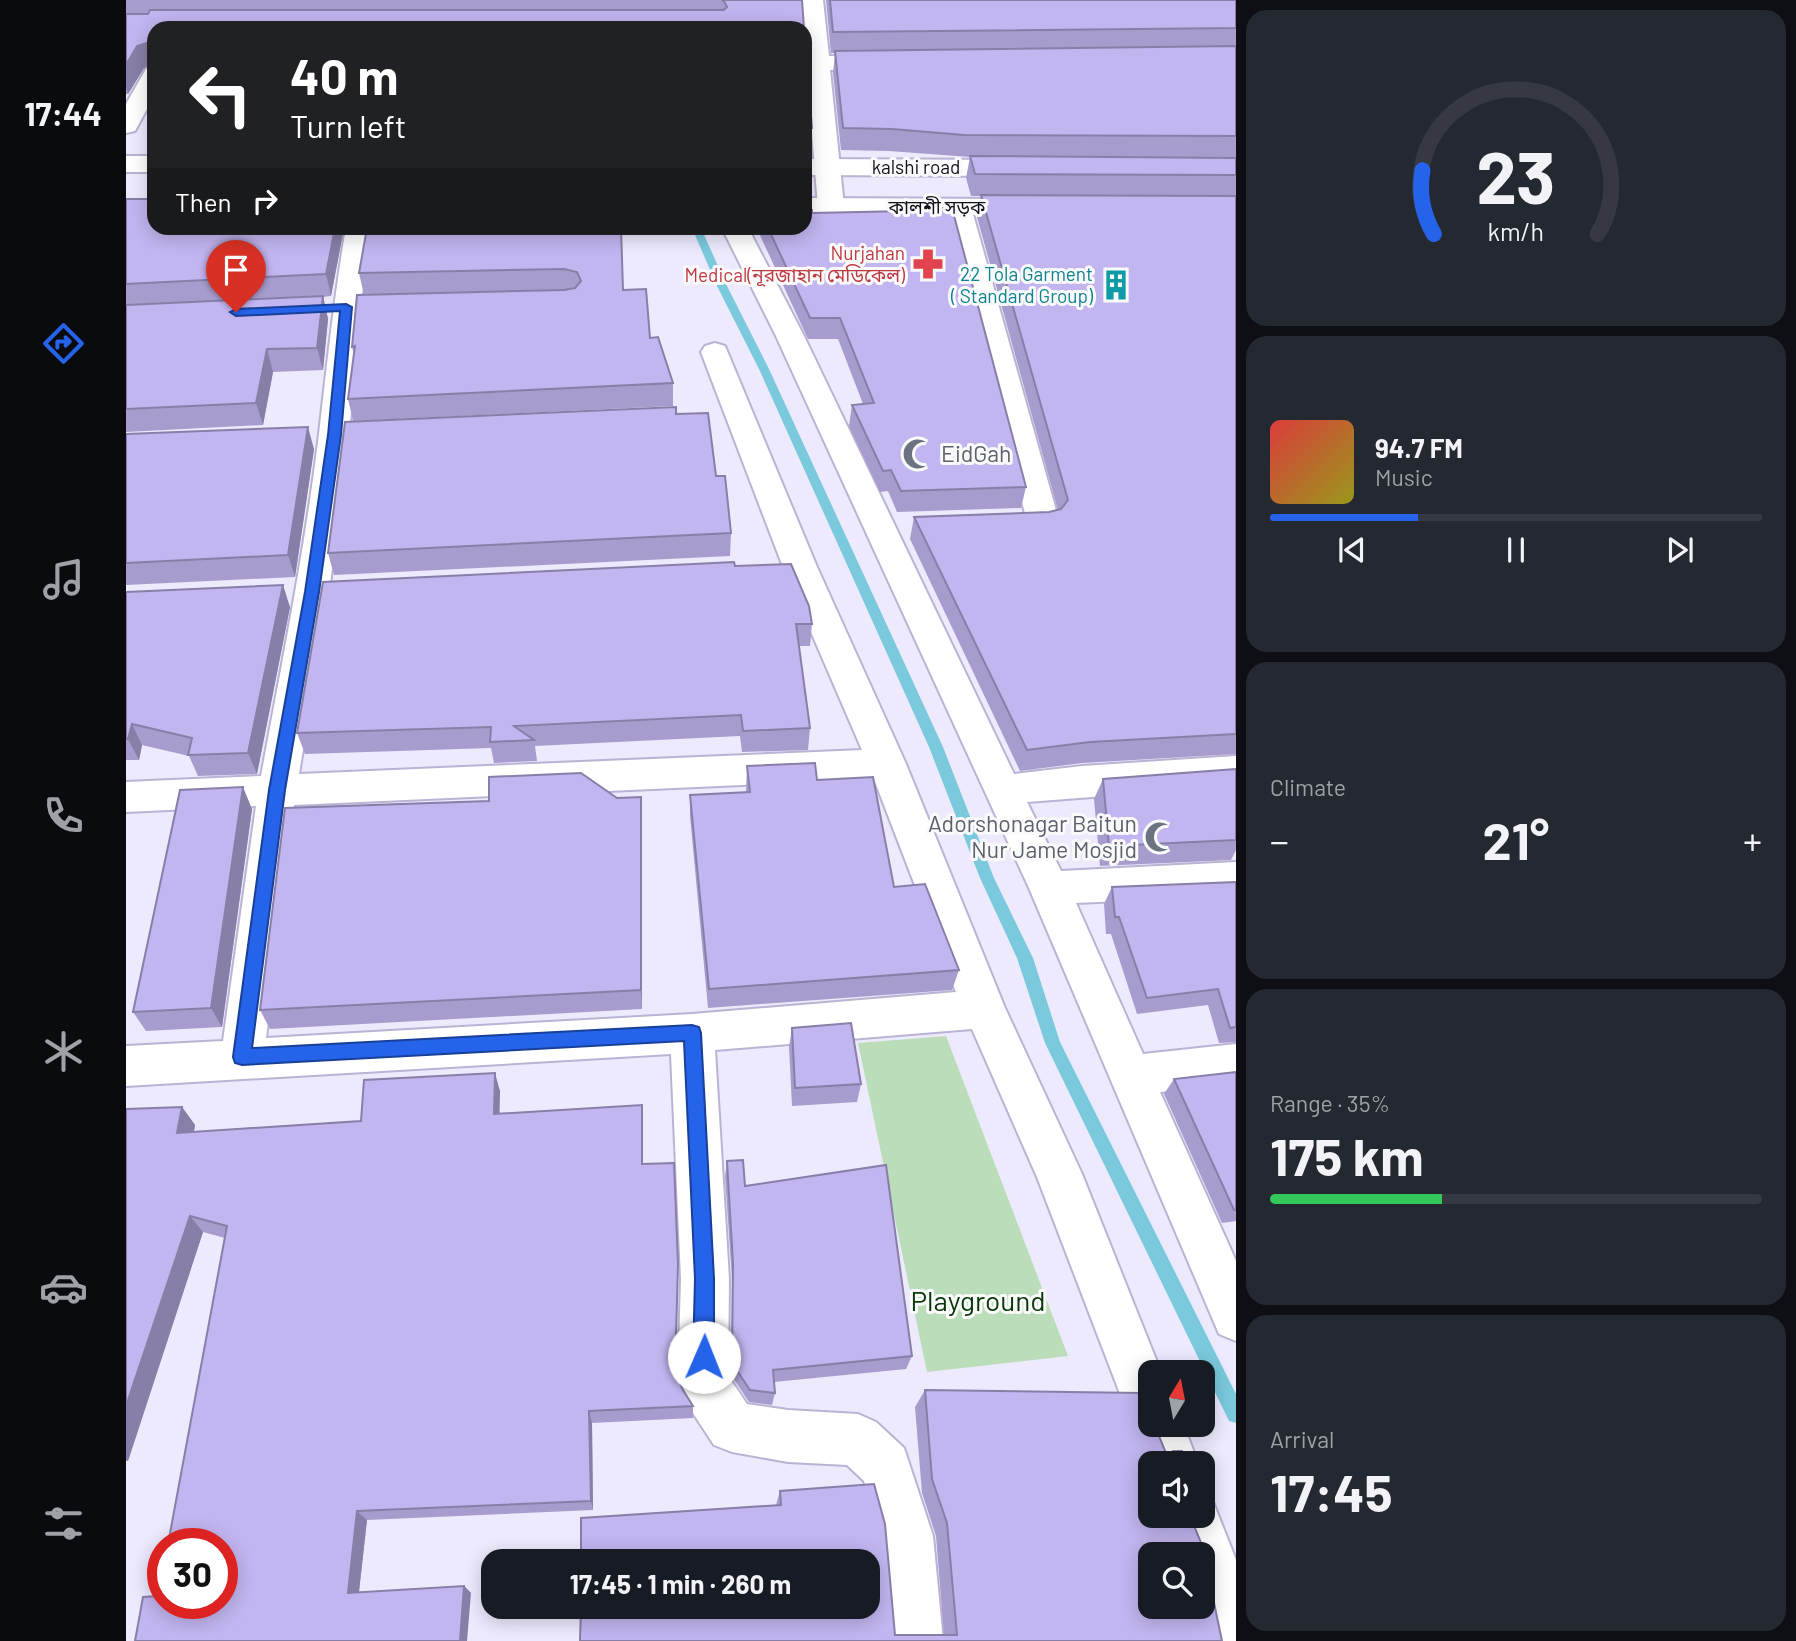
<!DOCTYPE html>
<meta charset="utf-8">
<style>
:root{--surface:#171b24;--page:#242831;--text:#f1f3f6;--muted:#9ea1a6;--line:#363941;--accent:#2563eb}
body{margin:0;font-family:Barlow,"Noto Sans Bengali",sans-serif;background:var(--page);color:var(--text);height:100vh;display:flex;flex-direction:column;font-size:26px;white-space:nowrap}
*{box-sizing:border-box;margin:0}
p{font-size:23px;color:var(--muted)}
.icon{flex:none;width:38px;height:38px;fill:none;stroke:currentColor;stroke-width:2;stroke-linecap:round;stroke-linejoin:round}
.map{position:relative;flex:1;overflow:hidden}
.side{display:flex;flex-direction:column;gap:10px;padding:10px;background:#0d0f14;width:560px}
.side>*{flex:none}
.guide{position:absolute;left:21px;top:21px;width:665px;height:214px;border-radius:21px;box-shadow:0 4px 18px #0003;background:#202124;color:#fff;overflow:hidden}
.needle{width:46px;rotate:10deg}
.controls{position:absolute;left:1012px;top:1360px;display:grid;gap:14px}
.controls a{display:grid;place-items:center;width:77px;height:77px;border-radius:14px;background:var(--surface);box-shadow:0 4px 18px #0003;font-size:35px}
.speed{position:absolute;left:21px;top:1528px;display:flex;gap:14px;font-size:35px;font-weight:700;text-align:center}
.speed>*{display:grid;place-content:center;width:91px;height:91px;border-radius:50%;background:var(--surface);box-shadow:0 4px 18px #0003;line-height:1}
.speed .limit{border:10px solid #d22;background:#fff;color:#111}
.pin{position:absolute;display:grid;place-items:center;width:60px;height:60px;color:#fff;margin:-72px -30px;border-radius:50% 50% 50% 0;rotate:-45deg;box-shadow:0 0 7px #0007}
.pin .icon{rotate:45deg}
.me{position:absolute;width:77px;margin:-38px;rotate:1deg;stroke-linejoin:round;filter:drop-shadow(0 0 5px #0008)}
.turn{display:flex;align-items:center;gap:24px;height:147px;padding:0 28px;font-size:32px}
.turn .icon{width:91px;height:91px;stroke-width:2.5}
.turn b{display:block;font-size:49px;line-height:60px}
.then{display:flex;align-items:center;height:66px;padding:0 28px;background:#0003;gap:14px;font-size:26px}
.big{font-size:52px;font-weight:700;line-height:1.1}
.side .tile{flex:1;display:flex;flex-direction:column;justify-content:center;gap:10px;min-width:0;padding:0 24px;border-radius:21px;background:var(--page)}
.side .dial{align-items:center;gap:0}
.dial svg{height:182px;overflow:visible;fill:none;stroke:var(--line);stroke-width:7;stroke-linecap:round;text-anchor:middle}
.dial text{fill:var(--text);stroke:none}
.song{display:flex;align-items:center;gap:21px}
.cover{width:84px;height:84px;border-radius:10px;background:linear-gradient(135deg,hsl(0 70% 55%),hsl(60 70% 35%))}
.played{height:7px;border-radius:4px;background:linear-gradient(90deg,var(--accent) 30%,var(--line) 30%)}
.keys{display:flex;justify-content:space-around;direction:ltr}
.heat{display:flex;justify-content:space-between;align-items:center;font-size:38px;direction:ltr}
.charge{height:10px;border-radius:5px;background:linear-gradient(90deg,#34c759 35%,var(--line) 0)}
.trip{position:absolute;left:355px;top:1549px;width:399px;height:70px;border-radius:21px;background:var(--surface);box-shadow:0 4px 18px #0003;font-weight:700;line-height:70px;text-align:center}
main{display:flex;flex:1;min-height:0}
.dock{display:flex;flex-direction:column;width:126px;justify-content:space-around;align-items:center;background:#090b0e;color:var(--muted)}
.dock .icon{width:49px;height:49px}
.dock .current{color:var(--accent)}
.dock b{font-size:32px;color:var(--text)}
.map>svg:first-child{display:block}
.green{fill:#bbddb9}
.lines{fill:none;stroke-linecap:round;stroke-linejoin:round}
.stream{fill:#7ac9dd;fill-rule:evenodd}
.street-casing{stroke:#bab3d4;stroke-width:4}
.primary-casing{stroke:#bab3d4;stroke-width:4}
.street{fill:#fff;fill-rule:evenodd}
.primary{fill:#fff;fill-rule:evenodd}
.wall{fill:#a89cce}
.shaded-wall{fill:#887fa8}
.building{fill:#c3b5f0;stroke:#887fa8;stroke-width:2;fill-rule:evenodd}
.route{fill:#2563eb;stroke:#184099;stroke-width:2}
.labels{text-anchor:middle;stroke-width:6;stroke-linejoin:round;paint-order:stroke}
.far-street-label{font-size:19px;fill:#13101c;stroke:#fafafa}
.far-health-label{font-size:19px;fill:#be3a42;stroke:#fafafa;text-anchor:end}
.far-culture-label{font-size:19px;fill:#0d838f;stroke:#fafafa;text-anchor:end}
.worship-label{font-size:23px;fill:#5b616d;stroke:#fafafa;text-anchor:start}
.near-park-label{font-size:28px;fill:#073808;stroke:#fafafa}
</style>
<main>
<nav class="dock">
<b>17:44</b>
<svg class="icon current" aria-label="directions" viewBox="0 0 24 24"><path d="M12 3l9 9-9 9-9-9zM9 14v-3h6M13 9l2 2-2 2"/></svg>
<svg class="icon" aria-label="music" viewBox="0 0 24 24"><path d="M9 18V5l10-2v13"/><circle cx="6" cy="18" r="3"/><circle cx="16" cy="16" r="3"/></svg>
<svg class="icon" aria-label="phone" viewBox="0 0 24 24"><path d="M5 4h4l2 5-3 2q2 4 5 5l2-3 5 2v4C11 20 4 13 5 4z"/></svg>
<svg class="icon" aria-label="climate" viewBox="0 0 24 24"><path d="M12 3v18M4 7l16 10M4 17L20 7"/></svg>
<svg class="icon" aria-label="car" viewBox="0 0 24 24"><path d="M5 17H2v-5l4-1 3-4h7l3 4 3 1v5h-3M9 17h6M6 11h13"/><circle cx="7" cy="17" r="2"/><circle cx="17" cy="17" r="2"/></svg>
<svg class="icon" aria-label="filters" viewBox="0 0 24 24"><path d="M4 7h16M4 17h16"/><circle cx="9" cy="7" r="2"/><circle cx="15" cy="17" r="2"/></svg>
</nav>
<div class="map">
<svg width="1110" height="1641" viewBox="0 0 1110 1641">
<rect width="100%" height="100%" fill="#eeeafe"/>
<path class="green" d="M 820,1036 L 942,1356 L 801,1372 L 732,1043 Z"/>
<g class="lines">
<path class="stream" d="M 566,228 L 575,228 L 601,286 L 643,369 L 817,747 L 868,878 L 907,958 L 934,1042 L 1110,1394 L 1110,1423 L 1103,1421 L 919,1043 L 891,958 L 854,878 L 803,747 L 633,369 L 591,286 Z"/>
<g class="street-casing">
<g id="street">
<path d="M 675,0 L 697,0 L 703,56 L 761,55 L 769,57 L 772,62 L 769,67 L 761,69 L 704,70 L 718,206 L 714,211 L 705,214 L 696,211 L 692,206 Z"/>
<path d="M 28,67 L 28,96 L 9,131 L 0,133 L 0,104 L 20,69 Z"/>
<path d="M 832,199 L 841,202 L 845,207 L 933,521 L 928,529 L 917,532 L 906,529 L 901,521 L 819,207 L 823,202 Z"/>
<path d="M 220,228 L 246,228 L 234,307 L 223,435 L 203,592 L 173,774 L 736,750 L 657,567 L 575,352 L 579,346 L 589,343 L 599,346 L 691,567 L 780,764 L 879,1008 L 956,1174 L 1035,1372 L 1024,1372 L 1024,1424 L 1057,1424 L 1072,1463 L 1024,1463 L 1024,1472 L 911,1177 L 846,1029 L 589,1050 L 603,1279 L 602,1376 L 621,1404 L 662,1410 L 732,1414 L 750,1422 L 778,1448 L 807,1536 L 817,1641 L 761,1641 L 753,1536 L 738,1481 L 721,1465 L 662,1462 L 606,1452 L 588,1445 L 559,1401 L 552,1383 L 555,1279 L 545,1054 L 0,1086 L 0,1046 L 97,1041 L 130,806 L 0,812 L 0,782 L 135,776 C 156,663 179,549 193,434 C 201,365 208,297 220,228 ZM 748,779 L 830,992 L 566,1014 L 140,1038 L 168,805 Z"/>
<path d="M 596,228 L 622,228 L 678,336 L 888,774 L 956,766 L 1110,756 L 1110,786 L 901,802 L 935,871 L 1110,862 L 1110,896 L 950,903 L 1017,1054 L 1110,1044 L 1110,1084 L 1034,1092 L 1110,1261 L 1110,1341 L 1093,1334 L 903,888 L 650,336 Z"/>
<path d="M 1076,1494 L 1085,1497 L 1110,1560 L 1110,1641 L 1087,1641 L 1074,1606 L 1076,1606 L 1076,1554 L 1054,1554 L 1040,1516 L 1076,1516 Z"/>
</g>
</g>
<g class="primary-casing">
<g id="primary">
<rect x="0" y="156" width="28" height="16"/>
<path d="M 679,159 L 894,160 L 903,163 L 907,168 L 903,173 L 894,176 L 679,175 Z"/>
<path d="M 679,198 L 905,199 L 914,202 L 918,207 L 914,212 L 905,215 L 679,214 Z"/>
</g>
</g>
<use href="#street" class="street"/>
<use href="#primary" class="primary"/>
</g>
<g class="wall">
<path d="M 0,0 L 676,0 L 678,28 L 28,28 L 28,86 L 24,73 L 24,66 L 18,68 L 2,94 L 0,94 Z"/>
<path d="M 700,0 L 1110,0 L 1110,754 L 956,763 L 894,771 L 784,539 L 788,517 L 923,512 L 932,510 L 851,217 L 855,196 L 845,196 L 840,178 L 844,157 L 763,151 L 715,150 L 707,73 L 709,53 L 705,53 Z"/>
<path d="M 679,41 L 686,128 L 685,150 L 679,150 Z"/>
<path d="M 0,199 L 218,228 L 205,296 L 197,297 L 202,319 L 197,370 L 147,372 L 137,425 L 0,432 Z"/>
<path d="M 780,209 L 900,487 L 895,508 L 771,512 L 762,491 L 754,492 L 723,426 L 726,405 L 737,404 L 712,339 L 682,339 L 632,231 L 632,228 L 679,228 L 686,213 L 779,211 Z"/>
<path d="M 495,228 L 497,290 L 524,338 L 547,383 L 547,406 L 227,421 L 222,399 L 228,355 L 226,347 L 238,295 L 233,273 Z"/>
<path d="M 550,414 L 590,476 L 605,533 L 604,556 L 208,575 L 202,553 Z"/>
<path d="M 0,434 L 188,449 L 169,577 L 0,585 Z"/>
<path d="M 609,566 L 686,624 L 684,646 L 673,646 L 684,728 L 682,750 L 616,752 L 614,736 L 409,746 L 411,761 L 368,763 L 365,748 L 179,754 L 171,733 Z"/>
<path d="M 0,592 L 164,607 L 131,774 L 72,776 L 63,756 L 16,745 L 13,760 L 0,760 Z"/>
<path d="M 621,766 L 691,780 L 768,887 L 833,970 L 826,990 L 582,1008 L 564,816 L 564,795 L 620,792 Z"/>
<path d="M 1110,769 L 1110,850 L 1105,860 L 974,866 L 968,799 L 977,779 Z"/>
<path d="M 515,797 L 516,1009 L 144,1029 L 134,1010 L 491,798 Z"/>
<path d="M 126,809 L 96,1027 L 20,1031 L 7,1012 Z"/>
<path d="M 1110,882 L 1110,1042 L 1093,1043 L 1082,1005 L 1011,1014 L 985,934 L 980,934 L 978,904 L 986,887 Z"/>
<path d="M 666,1028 L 735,1084 L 731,1102 L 666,1106 L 663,1047 Z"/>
<path d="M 1110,1072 L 1110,1221 L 1096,1223 L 1038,1094 L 1048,1079 Z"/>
<path d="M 374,1091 L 373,1113 L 517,1123 L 517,1164 L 552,1279 L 550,1372 L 557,1390 L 567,1406 L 567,1418 L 466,1423 L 467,1510 L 241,1520 L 233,1592 L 338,1586 L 345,1593 L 33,1596 L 99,1238 L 77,1232 L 2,1461 L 0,1461 L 0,1109 L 56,1107 L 69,1125 L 68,1132 L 235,1121 Z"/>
<path d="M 601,1161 L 619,1186 L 786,1356 L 780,1369 L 648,1382 L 649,1393 L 646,1405 L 623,1402 L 605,1375 L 606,1279 L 599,1177 Z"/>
<path d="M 799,1390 L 1041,1455 L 1047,1451 L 1059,1463 L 1024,1463 L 1096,1641 L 454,1641 L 650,1505 L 654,1491 L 769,1635 L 818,1635 L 810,1536 L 796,1493 L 789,1407 Z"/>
</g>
<g class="shaded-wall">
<path d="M 21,43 L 27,64 L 18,68 L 2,94 L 0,87 L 0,65 L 11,46 Z"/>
<path d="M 209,228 L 218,228 L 205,296 L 200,274 Z"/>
<path d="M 197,296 L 202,319 L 197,370 L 191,348 Z"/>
<path d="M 141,349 L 147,372 L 137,425 L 130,403 Z"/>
<path d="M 182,427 L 188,449 L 169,577 L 162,555 Z"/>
<path d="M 157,585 L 164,607 L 131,774 L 122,753 Z"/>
<path d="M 6,724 L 16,745 L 13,760 L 2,739 Z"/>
<path d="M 117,787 L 126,809 L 96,1027 L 85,1008 Z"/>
<path d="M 515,797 L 516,819 L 516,1009 L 515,990 Z"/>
<path d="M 369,1073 L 374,1091 L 373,1131 L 368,1114 Z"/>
<path d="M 516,1105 L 517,1123 L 517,1181 L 516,1164 Z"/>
<path d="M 56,1107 L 69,1125 L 64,1151 L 51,1133 Z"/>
<path d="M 64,1216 L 77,1232 L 2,1461 L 0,1460 L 0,1406 Z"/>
<path d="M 463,1411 L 466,1423 L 467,1510 L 465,1501 Z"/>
<path d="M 231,1511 L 241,1520 L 232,1600 L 222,1593 Z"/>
<path d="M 338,1586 L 345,1593 L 341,1641 L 334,1641 Z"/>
</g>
<g class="building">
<path d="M 596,0 L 676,0 L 678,28 L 28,28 L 28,74 L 24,73 L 24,46 L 21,43 L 11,46 L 0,65 L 0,14 L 22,14 L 24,10 L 598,10 L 601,7 L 598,1 Z"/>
<path d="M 704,0 L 1110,0 L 1110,28 L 707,32 Z"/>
<path d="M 679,41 L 686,128 L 679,128 Z"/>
<path d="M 1110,46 L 1110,136 L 838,135 L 766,129 L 717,128 L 709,51 Z"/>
<path d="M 844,156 L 1110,158 L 1110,175 L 849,174 Z"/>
<path d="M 855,195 L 1110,196 L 1110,734 L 964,742 L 901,750 L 788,517 L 923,512 L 935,509 L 942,500 Z"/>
<path d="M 0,199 L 28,199 L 28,228 L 209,228 L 200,274 L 0,284 Z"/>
<path d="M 826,208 L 900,487 L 775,491 L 765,470 L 757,471 L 726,405 L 748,403 L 714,318 L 684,318 L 642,228 L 679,228 L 679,210 L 686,210 L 686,213 L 780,211 L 780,209 Z"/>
<path d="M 241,228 L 495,228 L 497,290 L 520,289 L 524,338 L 532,337 L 547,383 L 222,399 L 229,346 L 226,347 L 231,295 L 438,290 L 449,288 L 455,281 L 451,272 L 438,269 L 233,273 Z"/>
<path d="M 197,296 L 191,348 L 141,349 L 130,403 L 0,409 L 0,305 Z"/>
<path d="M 550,407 L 550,414 L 582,413 L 590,476 L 599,476 L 605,533 L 202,553 L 219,422 Z"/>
<path d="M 182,427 L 162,555 L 0,563 L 0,434 Z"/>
<path d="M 608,562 L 609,566 L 665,564 L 683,606 L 686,624 L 670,624 L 684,728 L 617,731 L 615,715 L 388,726 L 408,740 L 364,742 L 365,727 L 171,733 L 197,582 Z"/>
<path d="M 157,585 L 122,753 L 62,755 L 66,738 L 6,724 L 2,739 L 0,739 L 0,592 Z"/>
<path d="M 689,763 L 691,780 L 747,777 L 768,887 L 799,884 L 833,970 L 583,989 L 564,795 L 624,792 L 621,766 Z"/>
<path d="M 1110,769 L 1110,840 L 983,846 L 977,779 Z"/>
<path d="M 455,773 L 491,798 L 515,797 L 515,990 L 134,1010 L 159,808 L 363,801 L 363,777 Z"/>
<path d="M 117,787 L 85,1008 L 7,1012 L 54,790 Z"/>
<path d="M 1110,882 L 1110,1027 L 1104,1028 L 1092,989 L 1021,998 L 993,917 L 989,917 L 986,887 Z"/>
<path d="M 725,1023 L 735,1084 L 669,1088 L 666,1028 Z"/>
<path d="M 1110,1072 L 1110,1210 L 1108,1210 L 1048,1079 Z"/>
<path d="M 369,1073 L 368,1114 L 516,1105 L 516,1164 L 548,1163 L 552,1264 L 549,1370 L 557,1390 L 567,1406 L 463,1411 L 465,1501 L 231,1511 L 222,1593 L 338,1586 L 334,1641 L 9,1641 L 17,1597 L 33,1596 L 37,1573 L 37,1603 L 96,1603 L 96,1544 L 42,1544 L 101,1226 L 64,1216 L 0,1406 L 0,1109 L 56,1107 L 51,1133 L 235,1121 L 238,1080 Z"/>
<path d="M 617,1160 L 619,1186 L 760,1165 L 786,1356 L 647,1370 L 649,1393 L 624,1390 L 606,1363 L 607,1264 L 601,1161 Z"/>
<path d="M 799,1390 L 1016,1393 L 1024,1412 L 1024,1424 L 1028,1424 L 1042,1458 L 1046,1459 L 1047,1451 L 1056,1451 L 1059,1463 L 1024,1463 L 1024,1516 L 1064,1516 L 1076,1545 L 1096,1641 L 454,1641 L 455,1606 L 742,1606 L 742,1561 L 455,1561 L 455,1518 L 655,1505 L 654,1491 L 748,1484 L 759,1524 L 769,1635 L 831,1635 L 821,1523 L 806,1479 ZM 1024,1554 L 1076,1554 L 1076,1606 L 1024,1606 Z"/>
</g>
<path class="route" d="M 220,304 L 226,307 L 215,435 L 193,592 L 159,790 L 126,1048 L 566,1025 L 573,1027 L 575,1033 L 588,1279 L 588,1357 L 585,1364 L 578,1367 L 570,1364 L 567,1357 L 569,1279 L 558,1041 L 116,1065 L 109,1063 L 107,1057 L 143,790 L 179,592 L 202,435 L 214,311 L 110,316 L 104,312 L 110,309 Z"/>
<defs>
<g id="pharmacy-bare" transform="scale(2.415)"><path d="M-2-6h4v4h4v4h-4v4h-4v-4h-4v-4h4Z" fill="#e0444e" stroke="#fafafa" stroke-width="2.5" paint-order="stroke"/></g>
<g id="building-bare" transform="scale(2.415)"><path d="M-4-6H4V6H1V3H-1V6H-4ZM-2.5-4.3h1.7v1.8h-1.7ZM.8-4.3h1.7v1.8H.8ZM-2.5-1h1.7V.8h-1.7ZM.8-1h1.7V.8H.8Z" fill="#0f9aa8" stroke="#fafafa" stroke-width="2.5" paint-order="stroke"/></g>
<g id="mosque-bare" transform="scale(2.415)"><path d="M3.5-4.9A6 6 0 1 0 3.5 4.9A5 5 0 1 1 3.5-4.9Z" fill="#6b7280" stroke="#fafafa" stroke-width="2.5" paint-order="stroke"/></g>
</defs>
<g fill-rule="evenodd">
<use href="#pharmacy-bare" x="802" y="264"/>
<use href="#building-bare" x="990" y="285"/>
<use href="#mosque-bare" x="792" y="454"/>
<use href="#mosque-bare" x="1034" y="837"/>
</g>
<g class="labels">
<g class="far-street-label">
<text x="790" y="174">kalshi road</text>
<text x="811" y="214">কালশী সড়ক</text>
</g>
<g class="far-health-label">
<text x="779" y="260">Nurjahan<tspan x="779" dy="22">Medical(নূরজাহান মেডিকেল)</tspan></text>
</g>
<g class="far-culture-label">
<text x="967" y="281">22 Tola Garment<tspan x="967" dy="22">( Standard Group)</tspan></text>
</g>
<g class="worship-label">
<text x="815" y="462">EidGah</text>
<text x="1011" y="832" text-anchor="end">Adorshonagar Baitun<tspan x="1011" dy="26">Nur Jame Mosjid</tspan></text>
</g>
<g class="near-park-label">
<text x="852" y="1311">Playground</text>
</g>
</g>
</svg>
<div class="controls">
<a><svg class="needle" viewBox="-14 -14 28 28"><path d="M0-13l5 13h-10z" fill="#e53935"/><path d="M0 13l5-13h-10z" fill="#9ea1a6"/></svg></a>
<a><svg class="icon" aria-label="sound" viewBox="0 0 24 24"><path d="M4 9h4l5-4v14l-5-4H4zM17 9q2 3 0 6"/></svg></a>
<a><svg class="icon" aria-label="search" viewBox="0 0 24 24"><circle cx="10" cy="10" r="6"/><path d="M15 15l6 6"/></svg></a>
</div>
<div class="speed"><div class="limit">30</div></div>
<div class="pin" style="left:110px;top:312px;background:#d93025"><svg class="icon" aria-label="arrive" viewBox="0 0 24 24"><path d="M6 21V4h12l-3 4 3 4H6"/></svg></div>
<svg class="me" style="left:578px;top:1357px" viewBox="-20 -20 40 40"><circle r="19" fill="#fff"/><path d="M0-13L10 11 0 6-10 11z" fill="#2563eb"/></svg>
<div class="trip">17:45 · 1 min · 260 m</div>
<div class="guide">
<div class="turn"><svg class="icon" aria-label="left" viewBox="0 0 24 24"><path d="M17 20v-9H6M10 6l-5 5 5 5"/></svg><div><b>40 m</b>Turn left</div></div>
<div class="then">Then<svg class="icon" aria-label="right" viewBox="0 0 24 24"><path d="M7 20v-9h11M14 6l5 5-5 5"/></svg></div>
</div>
</div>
<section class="side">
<div class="tile dial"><svg viewBox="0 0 100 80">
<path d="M14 69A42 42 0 1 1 86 69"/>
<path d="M14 69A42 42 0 0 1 9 41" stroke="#2563eb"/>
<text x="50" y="56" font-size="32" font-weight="700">23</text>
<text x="50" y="72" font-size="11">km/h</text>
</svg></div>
<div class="tile">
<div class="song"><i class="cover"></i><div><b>94.7 FM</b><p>Music</p></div></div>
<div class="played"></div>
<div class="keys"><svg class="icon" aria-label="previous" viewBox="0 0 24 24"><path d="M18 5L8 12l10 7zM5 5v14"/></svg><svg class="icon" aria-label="pause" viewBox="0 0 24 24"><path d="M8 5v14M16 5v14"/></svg><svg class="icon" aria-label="next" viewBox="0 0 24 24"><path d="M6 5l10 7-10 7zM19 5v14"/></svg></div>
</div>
<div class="tile"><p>Climate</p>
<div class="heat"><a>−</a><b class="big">21°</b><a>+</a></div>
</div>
<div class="tile"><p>Range · 35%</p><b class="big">175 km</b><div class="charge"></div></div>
<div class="tile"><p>Arrival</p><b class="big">17:45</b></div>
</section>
</main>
